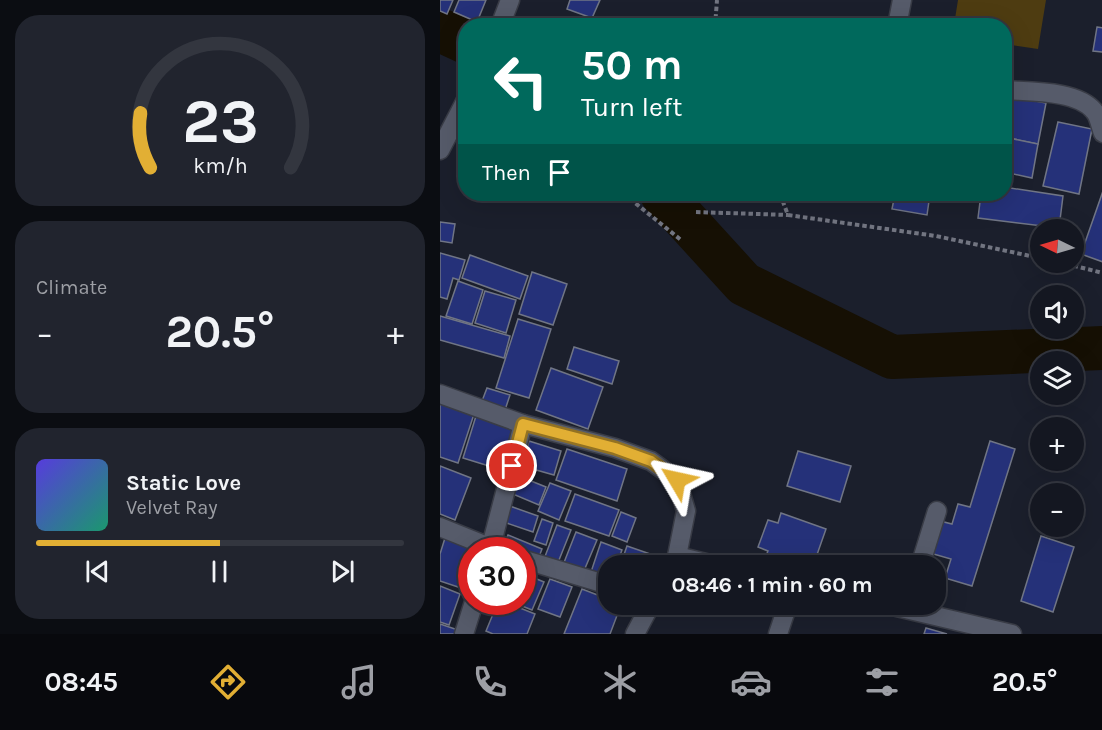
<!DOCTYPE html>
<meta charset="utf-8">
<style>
:root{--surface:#141721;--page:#21242e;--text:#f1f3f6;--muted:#9d9fa5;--line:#33363f;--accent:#e2af34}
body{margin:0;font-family:Karla,sans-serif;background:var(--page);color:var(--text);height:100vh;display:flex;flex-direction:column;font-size:22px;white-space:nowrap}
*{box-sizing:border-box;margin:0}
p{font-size:20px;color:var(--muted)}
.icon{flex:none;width:33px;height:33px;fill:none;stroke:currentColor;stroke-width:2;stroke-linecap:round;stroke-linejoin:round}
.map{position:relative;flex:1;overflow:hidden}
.sheet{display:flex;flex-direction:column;gap:15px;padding:15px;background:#0b0d12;width:440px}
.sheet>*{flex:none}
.guide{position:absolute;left:18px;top:18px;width:554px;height:183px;border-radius:24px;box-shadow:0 6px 24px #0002,0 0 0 2px var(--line);background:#00695c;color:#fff;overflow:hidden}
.needle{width:39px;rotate:275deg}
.controls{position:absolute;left:590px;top:219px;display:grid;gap:12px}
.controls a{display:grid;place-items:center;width:54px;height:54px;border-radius:50%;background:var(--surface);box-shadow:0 6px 24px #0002,0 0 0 2px var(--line);font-size:30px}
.speed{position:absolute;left:18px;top:537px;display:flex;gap:12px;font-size:30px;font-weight:700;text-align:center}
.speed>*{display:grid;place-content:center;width:78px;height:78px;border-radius:50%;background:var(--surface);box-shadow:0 6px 24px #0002,0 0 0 2px var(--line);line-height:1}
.speed .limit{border:9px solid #d22;background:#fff;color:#111}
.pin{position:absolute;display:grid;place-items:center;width:51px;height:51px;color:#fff;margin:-26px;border:3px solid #fff;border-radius:50%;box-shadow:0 2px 6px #0007}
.me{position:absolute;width:66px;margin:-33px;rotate:306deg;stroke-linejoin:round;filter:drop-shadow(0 0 4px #0008)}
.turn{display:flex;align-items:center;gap:21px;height:126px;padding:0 24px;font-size:27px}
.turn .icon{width:78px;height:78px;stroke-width:2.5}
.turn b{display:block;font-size:42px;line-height:51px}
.then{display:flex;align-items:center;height:57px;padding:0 24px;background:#0003;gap:12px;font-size:22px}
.big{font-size:45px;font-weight:700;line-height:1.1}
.sheet .tile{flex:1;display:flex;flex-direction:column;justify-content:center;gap:9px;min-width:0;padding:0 21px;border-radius:24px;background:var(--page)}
.sheet .dial{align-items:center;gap:0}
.dial svg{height:156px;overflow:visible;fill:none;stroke:var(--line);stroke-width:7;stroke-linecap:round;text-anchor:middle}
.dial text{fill:var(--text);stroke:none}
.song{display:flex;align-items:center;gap:18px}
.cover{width:72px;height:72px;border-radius:9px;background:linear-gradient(135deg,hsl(250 70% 55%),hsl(160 70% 35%))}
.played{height:6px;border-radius:3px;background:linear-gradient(90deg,var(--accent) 50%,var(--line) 50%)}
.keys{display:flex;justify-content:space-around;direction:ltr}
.heat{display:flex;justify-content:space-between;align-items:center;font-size:33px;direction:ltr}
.trip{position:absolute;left:158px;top:555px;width:348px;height:60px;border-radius:24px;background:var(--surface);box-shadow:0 6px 24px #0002,0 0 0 2px var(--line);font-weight:700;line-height:60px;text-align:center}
.dock{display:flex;height:96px;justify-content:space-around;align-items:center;background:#08090d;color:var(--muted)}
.dock .icon{width:42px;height:42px}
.dock .on{color:var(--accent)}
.dock b{font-size:27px;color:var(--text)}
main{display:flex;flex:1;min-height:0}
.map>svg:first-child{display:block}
.green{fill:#4e3c11}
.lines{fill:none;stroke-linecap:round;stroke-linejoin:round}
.river{stroke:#161004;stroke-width:44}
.building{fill:#253179;stroke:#707585;stroke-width:1.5}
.street-casing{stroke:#393c46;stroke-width:21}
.path{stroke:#727581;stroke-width:4;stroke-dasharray:4.5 3;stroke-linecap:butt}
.street{stroke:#565b6a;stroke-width:18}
.route-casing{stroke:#937222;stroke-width:15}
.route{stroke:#e2af34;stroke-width:10}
</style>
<main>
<section class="sheet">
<div class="tile dial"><svg viewBox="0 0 100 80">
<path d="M14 69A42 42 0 1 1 86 69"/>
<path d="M14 69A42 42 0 0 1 9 41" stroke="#e2af34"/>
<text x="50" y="56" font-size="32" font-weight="700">23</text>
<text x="50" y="72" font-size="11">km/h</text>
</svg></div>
<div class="tile"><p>Climate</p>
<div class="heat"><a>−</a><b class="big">20.5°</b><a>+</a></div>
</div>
<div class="tile">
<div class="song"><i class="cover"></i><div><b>Static Love</b><p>Velvet Ray</p></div></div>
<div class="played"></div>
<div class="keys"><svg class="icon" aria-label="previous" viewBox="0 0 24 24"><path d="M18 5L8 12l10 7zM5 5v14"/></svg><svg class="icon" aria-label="pause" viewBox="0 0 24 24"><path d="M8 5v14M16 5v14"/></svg><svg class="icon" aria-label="next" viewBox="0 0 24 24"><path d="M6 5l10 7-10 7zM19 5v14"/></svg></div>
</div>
</section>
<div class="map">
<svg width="663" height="634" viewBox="0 0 663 634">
<rect width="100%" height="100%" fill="#1b1f2c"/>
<path class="green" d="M 518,0 L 606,0 L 598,49 L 564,44 L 564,26 L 514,25 Z"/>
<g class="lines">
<g class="river">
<path d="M 0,30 L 26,42"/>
<path d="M 222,194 L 304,284 L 452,357 L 663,348"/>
</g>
</g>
<g class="building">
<path d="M 0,0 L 13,0 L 7,14 L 0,11 Z"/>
<path d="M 19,0 L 46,0 L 37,22 L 14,12 Z"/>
<path d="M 130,0 L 160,0 L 152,18 L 127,9 Z"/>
<path d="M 657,27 L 663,28 L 663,52 L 653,51 Z"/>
<path d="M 564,95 L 606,103 L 598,144 L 564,137 Z"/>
<path d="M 618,122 L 652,129 L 639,194 L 603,186 Z"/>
<path d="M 564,137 L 598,144 L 592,178 L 564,172 Z"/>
<path d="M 564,187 L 623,196 L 619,228 L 538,218 L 541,194 L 564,194 Z"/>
<path d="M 663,191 L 663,262 L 641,254 Z"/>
<path d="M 455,194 L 490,194 L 487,215 L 452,209 Z"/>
<path d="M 0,222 L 15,224 L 12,243 L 0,241 Z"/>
<path d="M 0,253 L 25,260 L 19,280 L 13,278 L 7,299 L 0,297 Z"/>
<path d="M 30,255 L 88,276 L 80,299 L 22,278 Z"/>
<path d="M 92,272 L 127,284 L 113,325 L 79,314 Z"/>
<path d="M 18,281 L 43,290 L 32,324 L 6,316 Z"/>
<path d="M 45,291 L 76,300 L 66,333 L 35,323 Z"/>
<path d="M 0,316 L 70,336 L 64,358 L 0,340 Z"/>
<path d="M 78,319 L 111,329 L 89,398 L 56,388 Z"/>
<path d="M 134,347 L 179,361 L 172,384 L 127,369 Z"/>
<path d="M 111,368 L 163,387 L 148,429 L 96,410 Z"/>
<path d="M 47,388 L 70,395 L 65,410 L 42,401 Z"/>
<path d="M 0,400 L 35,411 L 18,463 L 0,457 Z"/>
<path d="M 36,416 L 75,429 L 62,470 L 23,458 Z"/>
<path d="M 89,441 L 121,451 L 114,475 L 82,466 Z"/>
<path d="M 550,441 L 575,449 L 532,586 L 505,578 L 511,559 L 490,553 L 500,521 L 512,524 L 518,504 L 530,507 Z"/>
<path d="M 127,449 L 187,469 L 177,501 L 116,480 Z"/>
<path d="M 358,451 L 411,466 L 400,502 L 347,486 Z"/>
<path d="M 0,466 L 31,478 L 15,520 L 0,514 Z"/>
<path d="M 76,475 L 106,487 L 99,505 L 68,492 Z"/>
<path d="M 110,483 L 131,491 L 119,520 L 98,511 Z"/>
<path d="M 135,494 L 179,510 L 169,536 L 125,521 Z"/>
<path d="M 64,504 L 98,516 L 93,532 L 58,520 Z"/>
<path d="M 181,512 L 196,518 L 187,542 L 172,536 Z"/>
<path d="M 341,513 L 386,529 L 373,566 L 346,566 L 325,558 L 328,551 L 318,547 L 328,520 L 338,523 Z"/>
<path d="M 102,519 L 113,523 L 106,545 L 94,541 Z"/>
<path d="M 117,525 L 131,530 L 117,565 L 104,559 Z"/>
<path d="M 136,532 L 157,540 L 143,573 L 123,565 Z"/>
<path d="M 68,535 L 102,549 L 97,562 L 82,550 L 70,550 L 63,548 Z"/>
<path d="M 601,536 L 634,547 L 613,612 L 581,601 Z"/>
<path d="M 5,538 L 40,550 L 32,550 L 32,585 L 30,591 L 0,581 L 0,554 Z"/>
<path d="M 161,542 L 182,550 L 176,566 L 168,566 L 168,582 L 150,575 Z"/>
<path d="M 187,546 L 216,556 L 213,566 L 180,566 Z"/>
<path d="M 82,573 L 104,582 L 92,610 L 72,602 L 82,602 Z"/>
<path d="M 110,579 L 132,587 L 120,617 L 98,609 Z"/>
<path d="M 0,586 L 20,594 L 9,625 L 0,622 Z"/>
<path d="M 142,589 L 168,599 L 168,604 L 181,605 L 170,634 L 124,634 Z"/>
<path d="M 58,602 L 65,602 L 95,614 L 87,634 L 53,634 L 46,631 Z"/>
<path d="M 0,624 L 21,631 L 20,634 L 0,634 Z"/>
<path d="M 486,628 L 507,634 L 484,634 Z"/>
</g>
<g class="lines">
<g class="street-casing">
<g id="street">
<path d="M 60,26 L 70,0"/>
<path d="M 457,26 L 462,0"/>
<path d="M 564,90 C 590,92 637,90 654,111 C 659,116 660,126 663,133"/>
<path d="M 0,150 L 26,100"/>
<path d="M 0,394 L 83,424 L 175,448 L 211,461 L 237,480 L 246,511 L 237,556 L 232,566"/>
<path d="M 0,527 L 57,550"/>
<path d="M 50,550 L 83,424"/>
<path d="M 237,556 L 278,566"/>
<path d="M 82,559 L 168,585"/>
<path d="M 480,566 L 497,511"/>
<path d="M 444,604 L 572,634"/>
<path d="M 24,634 L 34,602"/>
<path d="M 195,634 L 211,604"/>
<path d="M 338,634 L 348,604"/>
</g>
</g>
<g class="path">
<path d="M 275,26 L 277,0"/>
<path d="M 184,194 L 241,240"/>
<path d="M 340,194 L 348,215 L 496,236 L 600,258"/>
<path d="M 256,212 L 348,215"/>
<path d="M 619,262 L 663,273"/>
</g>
<use href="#street" class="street"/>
</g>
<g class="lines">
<g class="route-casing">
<path id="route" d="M 72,466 L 83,424 L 175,448 L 211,461 L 237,480"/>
</g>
<use href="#route" class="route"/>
</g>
</svg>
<div class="controls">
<a><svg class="needle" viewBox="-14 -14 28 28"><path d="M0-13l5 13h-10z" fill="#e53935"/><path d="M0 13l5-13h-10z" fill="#9d9fa5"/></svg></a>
<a><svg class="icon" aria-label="sound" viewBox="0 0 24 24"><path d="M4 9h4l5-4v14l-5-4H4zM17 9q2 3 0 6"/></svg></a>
<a><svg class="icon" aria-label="layers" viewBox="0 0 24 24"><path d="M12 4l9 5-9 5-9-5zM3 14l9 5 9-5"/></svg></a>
<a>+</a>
<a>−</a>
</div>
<div class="speed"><div class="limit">30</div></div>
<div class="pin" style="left:72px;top:466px;background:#d93025"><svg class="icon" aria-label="arrive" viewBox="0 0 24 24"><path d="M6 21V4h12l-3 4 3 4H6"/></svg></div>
<svg class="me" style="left:237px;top:480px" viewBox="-20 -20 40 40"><path d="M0-17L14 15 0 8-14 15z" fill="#e2af34" stroke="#fff" stroke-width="4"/></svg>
<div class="trip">08:46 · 1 min · 60 m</div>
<div class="guide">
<div class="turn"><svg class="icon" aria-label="left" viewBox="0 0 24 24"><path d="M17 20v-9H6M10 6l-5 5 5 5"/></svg><div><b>50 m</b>Turn left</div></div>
<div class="then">Then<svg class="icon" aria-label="arrive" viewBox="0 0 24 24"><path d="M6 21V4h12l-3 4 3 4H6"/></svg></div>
</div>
</div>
</main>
<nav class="dock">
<b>08:45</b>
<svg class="icon on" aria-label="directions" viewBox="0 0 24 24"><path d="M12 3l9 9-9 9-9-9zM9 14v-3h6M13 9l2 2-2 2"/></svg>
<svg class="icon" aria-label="music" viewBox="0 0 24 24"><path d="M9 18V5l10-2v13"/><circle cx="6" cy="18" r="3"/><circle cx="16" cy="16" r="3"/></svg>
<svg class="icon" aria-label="phone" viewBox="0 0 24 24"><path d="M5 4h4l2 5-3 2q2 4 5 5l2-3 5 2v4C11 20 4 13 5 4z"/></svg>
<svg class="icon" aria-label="climate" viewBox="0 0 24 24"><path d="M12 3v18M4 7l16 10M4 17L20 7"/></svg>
<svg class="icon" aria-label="car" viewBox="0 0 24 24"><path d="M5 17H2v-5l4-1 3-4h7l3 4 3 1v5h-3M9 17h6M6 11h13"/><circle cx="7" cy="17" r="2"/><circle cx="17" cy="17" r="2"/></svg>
<svg class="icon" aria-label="filters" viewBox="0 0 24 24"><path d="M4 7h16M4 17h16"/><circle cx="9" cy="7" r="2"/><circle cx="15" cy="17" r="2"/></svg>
<b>20.5°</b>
</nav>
